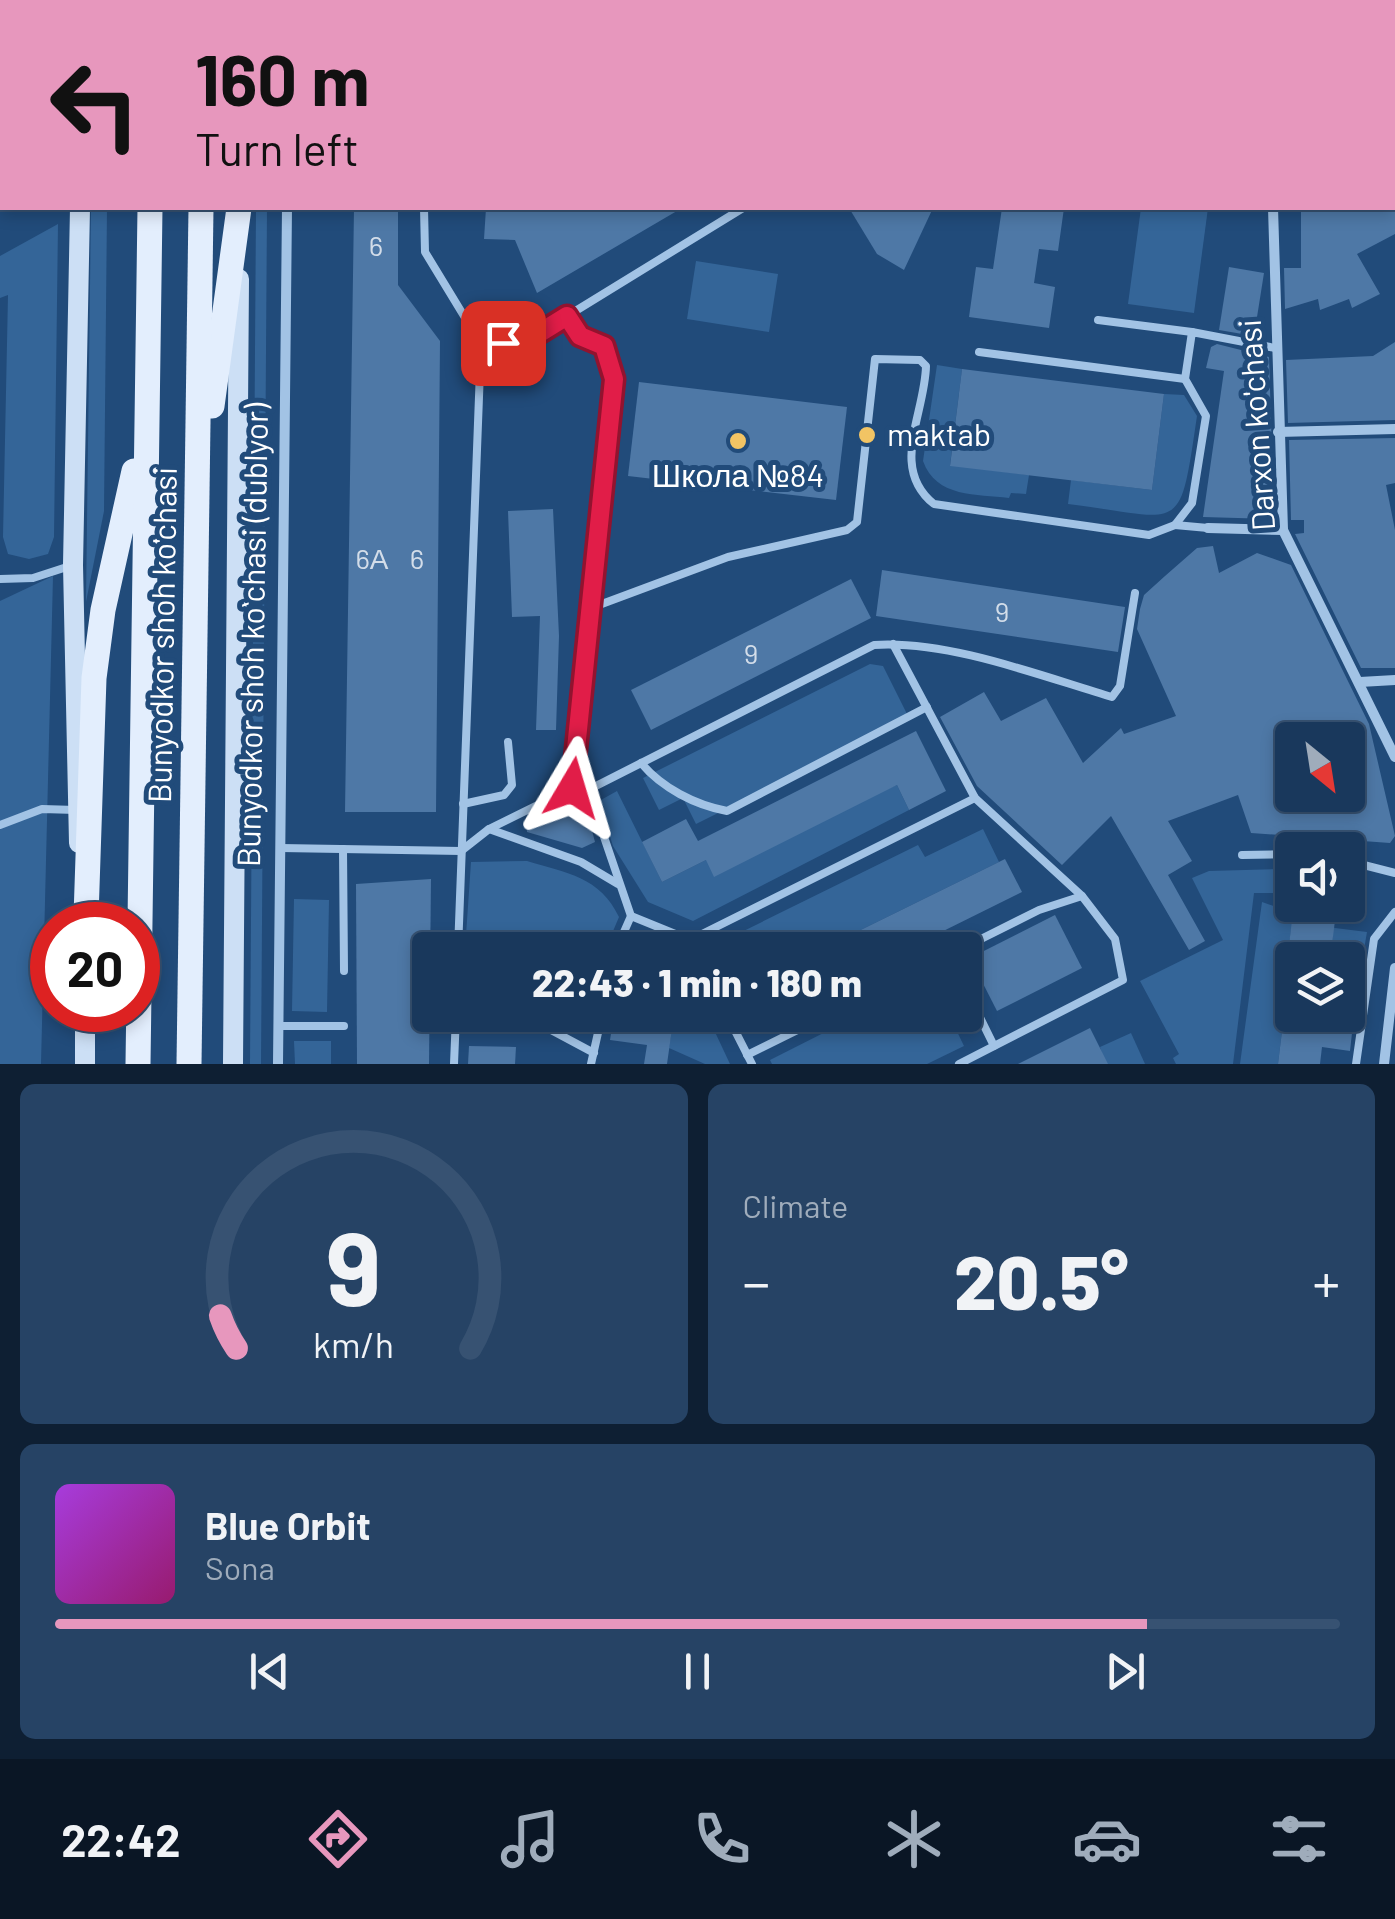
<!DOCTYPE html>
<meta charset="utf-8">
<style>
:root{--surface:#19385c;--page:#264365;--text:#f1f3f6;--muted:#9facbb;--line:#375272;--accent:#e797bd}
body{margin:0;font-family:Barlow,sans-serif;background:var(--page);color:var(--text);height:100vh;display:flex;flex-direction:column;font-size:38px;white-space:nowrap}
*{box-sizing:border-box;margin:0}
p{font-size:32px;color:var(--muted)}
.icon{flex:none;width:55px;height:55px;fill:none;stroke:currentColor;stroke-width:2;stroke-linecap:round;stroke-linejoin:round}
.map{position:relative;height:1064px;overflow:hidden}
.details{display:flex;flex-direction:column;gap:20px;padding:20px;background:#0e1f33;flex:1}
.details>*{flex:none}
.top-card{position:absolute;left:0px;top:0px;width:1395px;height:210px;box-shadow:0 5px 15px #0003,0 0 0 2px var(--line);background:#e797bd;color:#111;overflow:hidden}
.needle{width:65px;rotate:150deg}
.controls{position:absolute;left:1275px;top:722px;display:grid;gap:20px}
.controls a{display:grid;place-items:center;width:90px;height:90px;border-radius:10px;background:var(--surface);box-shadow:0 5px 15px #0003,0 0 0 2px var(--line);font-size:50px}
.speed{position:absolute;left:30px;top:902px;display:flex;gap:20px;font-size:50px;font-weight:700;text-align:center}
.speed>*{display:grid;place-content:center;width:130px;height:130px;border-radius:50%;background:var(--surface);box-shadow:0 5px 15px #0003,0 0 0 2px var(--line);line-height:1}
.speed .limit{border:15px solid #d22;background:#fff;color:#111}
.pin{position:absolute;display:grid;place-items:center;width:85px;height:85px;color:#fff;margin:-42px;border-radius:20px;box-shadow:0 5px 15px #0006}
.me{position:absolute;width:110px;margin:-55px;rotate:7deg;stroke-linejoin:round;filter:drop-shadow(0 0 8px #0008)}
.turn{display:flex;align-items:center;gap:35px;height:210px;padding:0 30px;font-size:45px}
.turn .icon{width:130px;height:130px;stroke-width:2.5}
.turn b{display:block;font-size:70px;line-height:85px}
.big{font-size:75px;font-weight:800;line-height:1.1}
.details .tile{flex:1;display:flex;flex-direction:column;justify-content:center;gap:15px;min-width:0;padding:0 35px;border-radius:15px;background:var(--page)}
.details .dial{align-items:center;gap:0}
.dial svg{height:260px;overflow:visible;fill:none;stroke:var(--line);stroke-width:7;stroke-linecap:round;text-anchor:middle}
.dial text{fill:var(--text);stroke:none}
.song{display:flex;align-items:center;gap:30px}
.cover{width:120px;height:120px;border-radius:15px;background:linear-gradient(135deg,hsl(280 70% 55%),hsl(320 70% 35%))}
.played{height:10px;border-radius:5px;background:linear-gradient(90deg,var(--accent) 85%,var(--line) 85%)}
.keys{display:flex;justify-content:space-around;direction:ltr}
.heat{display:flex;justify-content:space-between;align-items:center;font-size:55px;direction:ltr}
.details .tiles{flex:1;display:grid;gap:20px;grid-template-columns:1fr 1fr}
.tile:last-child{grid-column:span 2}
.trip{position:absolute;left:412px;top:932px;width:570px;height:100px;border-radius:10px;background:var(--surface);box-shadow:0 5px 15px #0003,0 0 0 2px var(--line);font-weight:800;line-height:100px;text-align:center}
.menu{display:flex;height:160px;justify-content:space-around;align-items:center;background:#0a1625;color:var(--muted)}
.menu .icon{width:70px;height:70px}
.menu .on{color:var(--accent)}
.menu b{font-size:45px;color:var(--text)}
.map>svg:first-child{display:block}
.green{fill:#346598}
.building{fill:#4e78a6;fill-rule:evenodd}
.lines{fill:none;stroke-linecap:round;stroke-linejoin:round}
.lane{stroke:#a2c3e5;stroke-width:8}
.street{stroke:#a2c3e5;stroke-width:10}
.secondary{stroke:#ccdff5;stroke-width:20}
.primary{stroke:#e3eefd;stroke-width:25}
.route-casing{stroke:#92132f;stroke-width:25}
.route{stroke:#e11d48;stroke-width:18}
.poi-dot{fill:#f2c464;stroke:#214b7a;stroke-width:4}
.labels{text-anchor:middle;stroke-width:10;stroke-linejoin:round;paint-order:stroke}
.number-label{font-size:28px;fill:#d3dde9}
.street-label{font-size:32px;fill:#fff;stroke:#214b7a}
.poi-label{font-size:32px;fill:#fff;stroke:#214b7a;text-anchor:start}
</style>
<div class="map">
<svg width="1395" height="1064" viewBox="0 0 1395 1064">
<rect width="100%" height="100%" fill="#214b7a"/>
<g class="green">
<path d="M 91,208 L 107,208 L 104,511 L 86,602 Z"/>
<path d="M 256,208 L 267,208 L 261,1064 L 250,1064 Z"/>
<path d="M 1141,208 L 1208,208 L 1194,313 L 1128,304 Z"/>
<path d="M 58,224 L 54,537 L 48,554 L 29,559 L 8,554 L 3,537 L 8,295 L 0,298 L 0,256 Z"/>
<path d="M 696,261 L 778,274 L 769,332 L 687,319 Z"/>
<path d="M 937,365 L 962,369 L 950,465 L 1029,475 L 1026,494 L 1011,493 L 1009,498 C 977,494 936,498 923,461 Z"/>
<path d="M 1164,394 L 1184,395 L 1197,416 C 1179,537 1185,519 1068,504 L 1071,480 L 1152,490 Z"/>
<path d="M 53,576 L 41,1064 L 0,1064 L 0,601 Z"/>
<path d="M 870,664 L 883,666 L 909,718 L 696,824 L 683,798 L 659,810 L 643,778 Z"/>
<path d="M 897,785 L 909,810 L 693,921 L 648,902 L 613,846 L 599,801 L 617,791 L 662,882 L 706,860 Z"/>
<path d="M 983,829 L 999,862 L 820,950 L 711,947 L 918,845 L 925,857 Z"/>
<path d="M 527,861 C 567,873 600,877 619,917 L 605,950 L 519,942 L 517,950 L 465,950 L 471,862 Z"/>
<path d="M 1280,869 L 1278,893 L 1254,893 L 1233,1064 L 1176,1064 L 1173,1058 L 1179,1054 L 1140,981 L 1223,940 L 1192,878 L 1209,871 Z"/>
<path d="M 294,899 L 329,900 L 327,1012 L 292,1011 Z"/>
<path d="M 1262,902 L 1335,928 L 1367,932 L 1360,973 L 1348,972 L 1348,960 L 1330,960 L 1333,935 L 1291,930 L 1284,983 L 1292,984 L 1292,1015 L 1311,1015 L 1309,1026 L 1283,1023 L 1278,1064 L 1240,1064 Z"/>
<path d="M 674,1015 L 707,1015 L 730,1064 L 705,1064 L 669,1048 Z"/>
<path d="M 859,1015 L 949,1015 L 964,1046 L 927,1064 L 772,1064 L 770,1060 Z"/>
<path d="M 1131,1033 L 1145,1064 L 1105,1064 L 1100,1047 Z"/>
<path d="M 294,1041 L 331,1041 L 331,1064 L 295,1064 Z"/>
</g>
<g class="building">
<path d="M 354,208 L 398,208 L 398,285 L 440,341 L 436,812 L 345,812 Z"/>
<path d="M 486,208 L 682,208 L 537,293 L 515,240 L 484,239 Z"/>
<path d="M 849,208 L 933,208 L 904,270 L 877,254 Z"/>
<path d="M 1002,208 L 1064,208 L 1058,251 L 1039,249 L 1034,283 L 1055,287 L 1049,328 L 969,317 L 976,267 L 993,269 Z"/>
<path d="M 1301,208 L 1395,208 L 1395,234 L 1357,254 L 1380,294 L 1352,308 L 1349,299 L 1320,310 L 1318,299 L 1285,309 L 1284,268 L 1301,268 Z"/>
<path d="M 1229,267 L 1264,273 L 1254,336 L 1219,330 Z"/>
<path d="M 1395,342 L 1395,420 L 1288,423 L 1286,360 L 1373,356 Z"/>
<path d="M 1217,344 L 1269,357 L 1274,519 L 1203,517 L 1224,371 L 1206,368 L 1211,347 Z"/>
<path d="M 962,369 L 1164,394 L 1152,490 L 950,466 Z"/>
<path d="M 639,382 L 847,407 L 836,500 L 628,476 Z"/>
<path d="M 1395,438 L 1395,483 L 1386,485 L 1395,530 L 1395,668 L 1361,668 L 1295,534 L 1304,533 L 1304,520 L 1291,520 L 1289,440 Z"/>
<path d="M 553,509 L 559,636 L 556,730 L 536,730 L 540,616 L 512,617 L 508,511 Z"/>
<path d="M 1213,546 L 1219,573 L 1257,553 L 1291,565 L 1369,724 L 1395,836 L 1390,843 L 1251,833 L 1238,795 L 1168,821 L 1192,861 L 1168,875 L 1205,941 L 1189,950 L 1111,816 L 1062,865 L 977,786 L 940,717 L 984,692 L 1001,721 L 1046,698 L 1083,763 L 1121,728 L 1124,734 L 1176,716 L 1137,629 L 1140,609 L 1144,595 L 1165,576 L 1197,548 ZM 1292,740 L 1348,740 L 1348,795 L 1292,795 Z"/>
<path d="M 882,570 L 1125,607 L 1118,652 L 876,616 Z"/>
<path d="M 851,579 L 871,618 L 651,730 L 631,690 Z"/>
<path d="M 916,731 L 946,791 L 909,810 L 897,785 L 714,877 L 706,860 L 662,882 L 642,842 L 686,819 L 698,841 Z"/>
<path d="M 574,799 L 585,804 L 595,842 L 582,848 L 527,832 L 526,821 Z"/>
<path d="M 1005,859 L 1022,892 L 905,950 L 820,950 Z"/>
<path d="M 431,879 L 429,1064 L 357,1064 L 356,884 Z"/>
<path d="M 1348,889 L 1367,891 L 1365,909 L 1348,907 Z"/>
<path d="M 1294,905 L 1337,905 L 1330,960 L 1287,960 Z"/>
<path d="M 1055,915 L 1082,968 L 997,1011 L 970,958 Z"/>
<path d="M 614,1015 L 674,1015 L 667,1064 L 644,1064 L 647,1045 L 610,1040 Z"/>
<path d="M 1311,1015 L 1354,1015 L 1350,1051 L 1322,1047 L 1320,1064 L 1278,1064 L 1283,1023 L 1309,1026 Z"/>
<path d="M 1090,1028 L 1108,1064 L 1018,1064 Z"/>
<path d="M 469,1046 L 516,1047 L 515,1064 L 468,1064 Z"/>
</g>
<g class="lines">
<g class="lane">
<path d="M 425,2 L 425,0"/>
<path d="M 424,208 L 425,252 L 481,344 L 458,950"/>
<path d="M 567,317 L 580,335 L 604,346 L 614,379 L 572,788"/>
<path d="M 1098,320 L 1192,332"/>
<path d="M 481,344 L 525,342 L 743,208"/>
<path d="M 979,352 L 1185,379"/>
<path d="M 1175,525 L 1208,528"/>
<path d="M 0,579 L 33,578 L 73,565"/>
<path d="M 591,608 L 728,557 L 847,530 L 857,522 L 875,359 L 920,360 L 926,366 C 925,414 889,468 934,504 L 1149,535 L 1175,525 L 1192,503 L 1206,416 L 1185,379 L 1192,332 L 1275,348"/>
<path d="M 893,644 L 975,798 L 1082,896 L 1115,939 L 1123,980 L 959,1064"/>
<path d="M 641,763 C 662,788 695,805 727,811 L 927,707"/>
<path d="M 588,790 L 631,916 L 690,940 L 695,950"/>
<path d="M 463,804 L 504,795 L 512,785 L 508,742"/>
<path d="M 0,825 L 42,809 L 76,810"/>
<path d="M 489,829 L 572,788 L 588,790 L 874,645 C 948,640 1041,676 1112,697 L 1120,686 L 1135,593"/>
<path d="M 281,848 L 461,851 L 489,829 L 581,862 L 618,884"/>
<path d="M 343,849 L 344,971"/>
<path d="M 1242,855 L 1292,854"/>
<path d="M 1348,861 L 1395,873"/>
<path d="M 690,940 L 975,798"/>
<path d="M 616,950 L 631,916"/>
<path d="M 959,950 L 1039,910 L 1082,896"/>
<path d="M 965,987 L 994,1046"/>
<path d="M 727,1015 L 752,1064"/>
<path d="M 508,1018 L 551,1030 L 594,1053"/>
<path d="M 278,1026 L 344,1026"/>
<path d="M 747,1055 L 828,1015"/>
<path d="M 454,1064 L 456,1015"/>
<path d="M 591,1064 L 602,1015"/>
<path d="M 1356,1064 L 1374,939 L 1395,912"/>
</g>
<g class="street">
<path d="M 1263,0 L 1263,2"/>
<path d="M 289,2 L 289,0"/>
<path d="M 658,2 L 663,0"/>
<path d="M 1392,64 L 1395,62"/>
<path d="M 1273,208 L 1283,530 L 1395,757"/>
<path d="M 1278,432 L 1395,429"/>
<path d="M 1208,528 L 1283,530"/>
<path d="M 1360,682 L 1395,680"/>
<path d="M 278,1064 L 287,208"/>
<path d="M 1384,1064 L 1395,968"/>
</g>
<g class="secondary">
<path d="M 83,2 L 83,0"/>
<path d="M 242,2 L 242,0"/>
<path d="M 79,843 L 73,565 L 80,208"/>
<path d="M 85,1064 L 85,1010"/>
<path d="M 233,1064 L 239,279"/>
</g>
<g class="primary">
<path d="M 153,2 L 154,0"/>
<path d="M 204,2 L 204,0"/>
<path d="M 212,406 L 239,208"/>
<path d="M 86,917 L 94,678 L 103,610 L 134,471"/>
<path d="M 138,1064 L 150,208"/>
<path d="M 189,1064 L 201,208"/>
</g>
</g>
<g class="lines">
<g class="route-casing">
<path id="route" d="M 503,343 L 525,342 L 567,316 L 580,336 L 604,346 L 614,379 L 572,788"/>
</g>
<use href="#route" class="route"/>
</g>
<g class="poi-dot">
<circle cx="867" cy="435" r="10"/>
<circle cx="738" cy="441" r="10"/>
</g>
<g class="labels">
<g class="number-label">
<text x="376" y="256">6</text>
<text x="372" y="569">6А</text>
<text x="417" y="569">6</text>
<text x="1002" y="622">9</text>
<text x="751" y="664">9</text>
</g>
<g class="street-label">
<text transform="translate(1257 425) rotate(-94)" y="11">Darxon ko'chasi</text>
<text transform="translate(163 635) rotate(-89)" y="11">Bunyodkor shoh ko'chasi</text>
<text transform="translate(253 635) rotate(-89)" y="11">Bunyodkor shoh koʻchasi (dublyor)</text>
</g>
<g class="poi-label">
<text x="887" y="446">maktab</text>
<text x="738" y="487" text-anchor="middle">Школа №84</text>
</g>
</g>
</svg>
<div class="controls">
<a><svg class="needle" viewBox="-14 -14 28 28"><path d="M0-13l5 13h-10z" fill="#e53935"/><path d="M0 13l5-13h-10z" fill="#9facbb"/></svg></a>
<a><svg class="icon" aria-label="sound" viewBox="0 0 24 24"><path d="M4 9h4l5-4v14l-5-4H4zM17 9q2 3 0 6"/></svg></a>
<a><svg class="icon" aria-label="layers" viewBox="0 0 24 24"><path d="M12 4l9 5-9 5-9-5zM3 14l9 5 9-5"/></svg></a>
</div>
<div class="speed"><div class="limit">20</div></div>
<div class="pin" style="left:503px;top:343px;background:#d93025"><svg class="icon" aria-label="arrive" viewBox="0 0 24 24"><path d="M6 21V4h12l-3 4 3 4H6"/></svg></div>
<svg class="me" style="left:572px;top:788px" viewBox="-20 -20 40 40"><path d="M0-17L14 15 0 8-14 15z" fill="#e11d48" stroke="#fff" stroke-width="4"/></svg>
<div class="trip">22:43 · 1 min · 180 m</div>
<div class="top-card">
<div class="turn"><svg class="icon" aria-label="left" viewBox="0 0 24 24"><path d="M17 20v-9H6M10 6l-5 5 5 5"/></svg><div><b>160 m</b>Turn left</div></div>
</div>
</div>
<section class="details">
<div class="tiles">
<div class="tile dial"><svg viewBox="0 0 100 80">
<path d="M14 69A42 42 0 1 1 86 69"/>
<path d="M14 69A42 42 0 0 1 9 59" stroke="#e797bd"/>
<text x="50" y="56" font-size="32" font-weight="700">9</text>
<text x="50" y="72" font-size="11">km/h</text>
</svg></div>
<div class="tile"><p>Climate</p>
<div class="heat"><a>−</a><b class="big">20.5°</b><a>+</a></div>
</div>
<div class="tile">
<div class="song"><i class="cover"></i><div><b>Blue Orbit</b><p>Sona</p></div></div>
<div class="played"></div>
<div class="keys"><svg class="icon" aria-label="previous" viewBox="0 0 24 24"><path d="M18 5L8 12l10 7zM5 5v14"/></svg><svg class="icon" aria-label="pause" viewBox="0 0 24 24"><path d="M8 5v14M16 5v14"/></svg><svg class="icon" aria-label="next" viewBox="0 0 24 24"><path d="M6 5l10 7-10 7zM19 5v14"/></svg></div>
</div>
</div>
</section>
<nav class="menu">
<b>22:42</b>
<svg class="icon on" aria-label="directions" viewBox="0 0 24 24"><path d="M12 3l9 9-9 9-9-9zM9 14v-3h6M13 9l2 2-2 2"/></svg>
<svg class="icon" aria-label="music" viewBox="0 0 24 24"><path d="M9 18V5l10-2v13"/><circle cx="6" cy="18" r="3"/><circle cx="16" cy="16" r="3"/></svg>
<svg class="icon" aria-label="phone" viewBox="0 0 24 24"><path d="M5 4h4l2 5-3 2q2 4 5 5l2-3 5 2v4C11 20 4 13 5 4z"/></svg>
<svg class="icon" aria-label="climate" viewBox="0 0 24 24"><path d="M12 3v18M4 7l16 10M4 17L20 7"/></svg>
<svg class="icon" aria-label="car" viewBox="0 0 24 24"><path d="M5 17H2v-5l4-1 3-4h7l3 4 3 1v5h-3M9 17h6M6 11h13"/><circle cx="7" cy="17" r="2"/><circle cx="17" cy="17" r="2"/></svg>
<svg class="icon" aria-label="filters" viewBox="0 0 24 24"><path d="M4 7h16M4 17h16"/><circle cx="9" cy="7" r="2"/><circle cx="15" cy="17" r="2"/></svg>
</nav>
